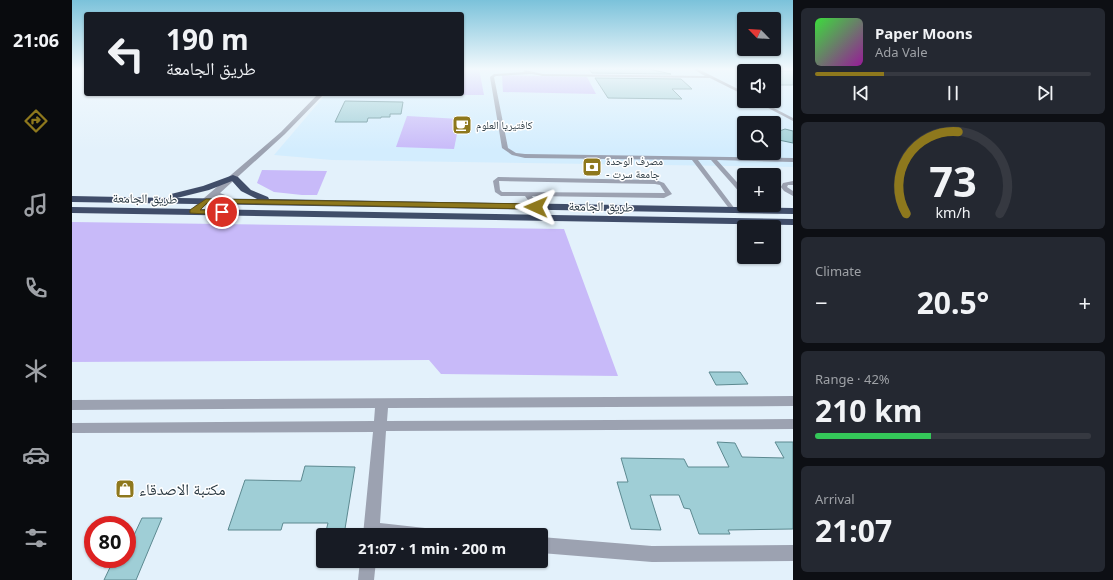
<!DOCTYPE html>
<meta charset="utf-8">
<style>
:root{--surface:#171b24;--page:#242831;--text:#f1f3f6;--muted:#9ea1a6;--line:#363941;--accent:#8e781d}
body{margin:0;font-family:"Noto Sans","Noto Naskh Arabic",sans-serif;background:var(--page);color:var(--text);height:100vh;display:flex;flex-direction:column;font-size:15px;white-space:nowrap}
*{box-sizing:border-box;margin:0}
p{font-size:13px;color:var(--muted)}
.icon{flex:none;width:22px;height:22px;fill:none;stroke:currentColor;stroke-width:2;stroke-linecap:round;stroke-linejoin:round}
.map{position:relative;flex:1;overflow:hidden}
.sheet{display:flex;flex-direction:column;gap:8px;padding:8px;background:#0d0f14;width:320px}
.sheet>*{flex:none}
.top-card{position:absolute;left:12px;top:12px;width:380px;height:84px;border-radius:4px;box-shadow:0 1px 3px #0004;background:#171b24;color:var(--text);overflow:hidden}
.needle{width:26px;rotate:295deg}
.fabs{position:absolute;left:665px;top:12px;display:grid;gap:8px}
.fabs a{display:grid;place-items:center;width:44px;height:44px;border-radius:4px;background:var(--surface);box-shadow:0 1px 3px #0004;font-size:20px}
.speed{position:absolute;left:12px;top:516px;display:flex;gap:8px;font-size:20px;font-weight:700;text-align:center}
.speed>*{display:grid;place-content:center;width:52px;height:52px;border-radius:50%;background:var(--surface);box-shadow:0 1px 3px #0004;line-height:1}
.speed .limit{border:6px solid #d22;background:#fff;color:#111}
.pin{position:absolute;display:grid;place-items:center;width:34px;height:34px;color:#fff;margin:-17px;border:2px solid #fff;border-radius:50%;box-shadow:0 1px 4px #0007}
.me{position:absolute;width:44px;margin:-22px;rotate:271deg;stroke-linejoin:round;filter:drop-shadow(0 0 3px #0008)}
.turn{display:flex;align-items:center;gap:14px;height:84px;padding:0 16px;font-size:18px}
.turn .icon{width:52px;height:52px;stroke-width:2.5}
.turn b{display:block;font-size:28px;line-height:34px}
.big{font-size:30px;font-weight:700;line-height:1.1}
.sheet .widget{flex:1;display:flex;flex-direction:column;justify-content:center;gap:6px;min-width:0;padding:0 14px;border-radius:6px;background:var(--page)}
.sheet .dial{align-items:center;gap:0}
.dial svg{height:104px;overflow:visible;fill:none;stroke:var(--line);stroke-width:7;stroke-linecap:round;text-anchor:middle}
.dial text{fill:var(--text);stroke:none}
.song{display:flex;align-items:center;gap:12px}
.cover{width:48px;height:48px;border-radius:6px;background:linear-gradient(135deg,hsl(120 70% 55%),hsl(300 70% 35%))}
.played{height:4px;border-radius:2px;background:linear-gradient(90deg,var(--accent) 25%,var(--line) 25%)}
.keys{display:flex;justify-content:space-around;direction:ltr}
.heat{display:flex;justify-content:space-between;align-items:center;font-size:22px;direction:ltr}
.charge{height:6px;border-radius:3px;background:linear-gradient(90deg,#34c759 42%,var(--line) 0)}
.trip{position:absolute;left:244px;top:528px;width:232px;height:40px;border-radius:4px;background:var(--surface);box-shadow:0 1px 3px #0004;font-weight:700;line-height:40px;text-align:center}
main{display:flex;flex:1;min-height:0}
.tabs{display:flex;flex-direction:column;width:72px;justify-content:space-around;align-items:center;background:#090b0e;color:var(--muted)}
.tabs .icon{width:28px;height:28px}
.tabs .on{color:var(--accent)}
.tabs b{font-size:18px;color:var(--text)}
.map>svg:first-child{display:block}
.built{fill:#d3edfe;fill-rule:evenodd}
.green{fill:#c8baf9}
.building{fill:#9fced6;stroke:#5c8990}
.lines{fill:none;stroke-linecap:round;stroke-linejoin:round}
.lane{fill:#9ca2b1;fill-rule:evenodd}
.street{fill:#9ca2b1;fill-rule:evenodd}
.highway{fill:#404d69;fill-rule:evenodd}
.route{fill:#8e781d;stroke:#5c4e13}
.labels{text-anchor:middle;stroke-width:3;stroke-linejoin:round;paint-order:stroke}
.far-poi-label{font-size:11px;fill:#2a3942;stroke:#fff;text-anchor:start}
.street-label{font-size:13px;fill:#2a3942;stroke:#fff}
.near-poi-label{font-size:16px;fill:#2a3942;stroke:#fff;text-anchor:start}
</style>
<main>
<nav class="tabs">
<b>21:06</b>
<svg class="icon on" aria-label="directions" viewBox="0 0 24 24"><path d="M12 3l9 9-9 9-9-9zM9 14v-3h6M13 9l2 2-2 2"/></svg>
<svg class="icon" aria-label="music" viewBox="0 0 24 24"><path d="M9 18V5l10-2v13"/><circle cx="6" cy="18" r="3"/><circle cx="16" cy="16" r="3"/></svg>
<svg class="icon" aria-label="phone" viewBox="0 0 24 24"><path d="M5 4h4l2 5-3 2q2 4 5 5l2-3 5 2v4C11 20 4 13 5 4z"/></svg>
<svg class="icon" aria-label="climate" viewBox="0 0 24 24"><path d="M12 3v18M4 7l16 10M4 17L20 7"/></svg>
<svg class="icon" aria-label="car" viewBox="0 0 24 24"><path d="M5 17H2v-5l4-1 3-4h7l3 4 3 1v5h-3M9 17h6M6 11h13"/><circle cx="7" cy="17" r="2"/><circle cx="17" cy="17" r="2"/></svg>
<svg class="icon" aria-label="filters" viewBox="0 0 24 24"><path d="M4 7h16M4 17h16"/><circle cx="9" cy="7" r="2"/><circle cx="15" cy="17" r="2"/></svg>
</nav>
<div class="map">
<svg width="721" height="580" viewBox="0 0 721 580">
<rect width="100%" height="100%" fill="#e3f1fb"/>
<path class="built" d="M 390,69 L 721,69 L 721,167 L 260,160 L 202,155 L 254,94 L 390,94 ZM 672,71 L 702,71 L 702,101 L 672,101 ZM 672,123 L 702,123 L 702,153 L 672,153 Z"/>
<g class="green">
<path d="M 390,69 L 407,69 L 412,95 L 321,95 L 390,94 Z"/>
<path d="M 430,75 L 515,77 L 524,94 L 431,92 Z"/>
<path d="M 335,116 L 388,119 L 382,149 L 324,147 Z"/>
<path d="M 190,170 L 255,171 L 245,195 L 230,195 L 202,192 L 185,183 Z"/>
<path d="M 0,222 L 492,229 L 546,376 L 369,374 L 357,360 L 0,362 Z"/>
</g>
<g class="building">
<path d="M 517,69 L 577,69 L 599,74 L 520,73 Z"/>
<rect x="702" y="71" width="19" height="14"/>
<path d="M 523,78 L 609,79 L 620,89 L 600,89 L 610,99 L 536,98 Z"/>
<path d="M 273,101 L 331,102 L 329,114 L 318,114 L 318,117 L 309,117 L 309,118 L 296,118 L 295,122 L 263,122 Z"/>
<path d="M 713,129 L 721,131 L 721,143 L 702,139 L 702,133 Z"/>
<path d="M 637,372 L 668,372 L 676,384 L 644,385 Z"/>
<path d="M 645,442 L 663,443 L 670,457 L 712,458 L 703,442 L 721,442 L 721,529 L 656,530 L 658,534 L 627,534 L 618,509 L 612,508 L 607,495 L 578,495 L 589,530 L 559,529 L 545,482 L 556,482 L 549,458 L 612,459 L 616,467 L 657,467 Z"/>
<path d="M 233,466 L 283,467 L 272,535 L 253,535 L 256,523 L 211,523 L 209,530 L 156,530 L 173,480 L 229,481 Z"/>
<path d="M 70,518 L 90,518 L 64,580 L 32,580 L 42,559 L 55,559 L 55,550 Z"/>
</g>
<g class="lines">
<g class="lane">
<path d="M 621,69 L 626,69 L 672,92 L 672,95 L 638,78 L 471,76 L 460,74 L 424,76 L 422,77 L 436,148 L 444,153 L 453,154 L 721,158 L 721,162 L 645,160 L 672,190 L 672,196 L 670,195 L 639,160 L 626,160 L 663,209 L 663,211 L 659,211 L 620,160 L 453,158 L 440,155 L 430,148 L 418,77 L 422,74 L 453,72 L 451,71 L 453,70 L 471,74 L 633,76 Z"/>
<path d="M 683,101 L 688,101 L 721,118 L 721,121 Z"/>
<path d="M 426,177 L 584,180 L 592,183 L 600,194 L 592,198 L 460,196 L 467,207 L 464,209 L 462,208 L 453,196 L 429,196 L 423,192 L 421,181 ZM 427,181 L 583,184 L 588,185 L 593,193 L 430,192 L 428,190 Z"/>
<path d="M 721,181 L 721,185 L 716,185 L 715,187 L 721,191 L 721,196 L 712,191 L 709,187 L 711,183 Z"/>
</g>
<g class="street">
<path d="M 246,94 L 252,94 L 213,134 L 148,193 L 153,195 L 137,214 L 134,214 L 130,212 L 142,198 L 124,214 L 118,214 L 118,210 L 209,132 Z"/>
<path d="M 721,396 L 721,406 L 316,408 L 315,421 L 721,419 L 721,429 L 314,431 L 308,523 L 353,528 L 359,530 L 361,535 L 291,535 L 301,432 L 0,433 L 0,423 L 302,421 L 303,408 L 0,410 L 0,400 Z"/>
<path d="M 469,537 L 580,546 L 721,545 L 721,561 L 580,562 L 469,553 Z"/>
<path d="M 288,561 L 304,561 L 302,580 L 286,580 Z"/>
</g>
<g class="highway">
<path d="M 161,175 L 166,177 L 179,190 L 196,197 L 197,199 L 721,208 L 721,214 L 0,202 L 0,196 L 99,198 L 97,196 L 99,194 L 131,186 ZM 160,181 L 169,191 L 185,199 L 105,198 L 137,190 Z"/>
<path d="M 0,207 L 721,219 L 721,225 L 0,213 Z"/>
</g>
</g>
<linearGradient id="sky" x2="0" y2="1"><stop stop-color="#7bc2da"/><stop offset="0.46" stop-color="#f2f9fd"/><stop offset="1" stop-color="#f2f9fd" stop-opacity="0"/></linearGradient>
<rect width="721" height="150" fill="url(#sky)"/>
<path class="route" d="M 134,199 L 464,204 L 468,207 L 464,209 L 135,203 L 128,210 L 150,210 L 153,212 L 150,215 L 118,213 L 118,210 Z"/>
<defs>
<g id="cafe-square" transform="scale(1)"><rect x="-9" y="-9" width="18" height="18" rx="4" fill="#8e781d" stroke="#fff"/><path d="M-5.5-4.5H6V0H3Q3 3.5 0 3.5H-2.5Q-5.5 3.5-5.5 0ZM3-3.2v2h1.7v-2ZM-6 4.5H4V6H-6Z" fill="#fff"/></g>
<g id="bank-square" transform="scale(1)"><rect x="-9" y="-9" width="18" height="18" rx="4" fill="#8e781d" stroke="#fff"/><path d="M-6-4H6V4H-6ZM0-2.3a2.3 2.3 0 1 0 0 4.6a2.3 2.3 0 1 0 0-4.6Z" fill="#fff"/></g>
<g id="shop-square" transform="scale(1)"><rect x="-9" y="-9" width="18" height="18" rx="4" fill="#8e781d" stroke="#fff"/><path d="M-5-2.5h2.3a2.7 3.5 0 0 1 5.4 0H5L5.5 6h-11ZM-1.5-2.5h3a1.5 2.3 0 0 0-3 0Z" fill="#fff"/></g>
</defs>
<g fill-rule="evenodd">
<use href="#cafe-square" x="390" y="125"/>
<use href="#bank-square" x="520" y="167"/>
<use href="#shop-square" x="53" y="489"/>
</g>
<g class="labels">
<g class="far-poi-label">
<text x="404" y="129">كافتيريا العلوم</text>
<text x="534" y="165">مصرف الوحدة<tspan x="534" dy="13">- جامعة سرت</tspan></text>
</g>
<g class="street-label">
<text transform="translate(73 198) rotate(1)" y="5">طريق الجامعة</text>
<text transform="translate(529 206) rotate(1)" y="5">طريق الجامعة</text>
</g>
<g class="near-poi-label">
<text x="67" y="495">مكتبة الاصدقاء</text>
</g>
</g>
</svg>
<div class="fabs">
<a><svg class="needle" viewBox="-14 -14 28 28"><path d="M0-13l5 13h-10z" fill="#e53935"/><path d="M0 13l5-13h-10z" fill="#9ea1a6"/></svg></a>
<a><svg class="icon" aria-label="sound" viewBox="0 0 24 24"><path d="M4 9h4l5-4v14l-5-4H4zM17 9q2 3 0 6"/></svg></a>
<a><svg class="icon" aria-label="search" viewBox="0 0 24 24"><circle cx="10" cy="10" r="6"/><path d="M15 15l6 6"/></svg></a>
<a>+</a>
<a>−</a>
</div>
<div class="speed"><div class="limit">80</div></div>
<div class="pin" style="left:150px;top:212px;background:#d93025"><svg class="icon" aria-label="arrive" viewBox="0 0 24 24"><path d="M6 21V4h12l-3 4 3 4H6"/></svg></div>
<svg class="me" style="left:464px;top:207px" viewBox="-20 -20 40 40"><path d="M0-17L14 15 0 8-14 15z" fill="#8e781d" stroke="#fff" stroke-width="4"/></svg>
<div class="trip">21:07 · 1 min · 200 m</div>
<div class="top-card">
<div class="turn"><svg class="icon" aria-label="left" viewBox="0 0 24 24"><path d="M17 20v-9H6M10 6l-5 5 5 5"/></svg><div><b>190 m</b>طريق الجامعة</div></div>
</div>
</div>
<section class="sheet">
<div class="widget">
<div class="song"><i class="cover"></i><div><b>Paper Moons</b><p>Ada Vale</p></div></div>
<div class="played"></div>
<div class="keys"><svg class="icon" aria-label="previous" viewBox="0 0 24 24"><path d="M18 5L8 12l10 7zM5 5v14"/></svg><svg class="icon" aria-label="pause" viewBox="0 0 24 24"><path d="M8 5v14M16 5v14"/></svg><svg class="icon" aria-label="next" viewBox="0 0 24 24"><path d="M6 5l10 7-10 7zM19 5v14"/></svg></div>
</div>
<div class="widget dial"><svg viewBox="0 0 100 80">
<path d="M14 69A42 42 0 1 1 86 69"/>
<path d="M14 69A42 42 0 0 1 54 6" stroke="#8e781d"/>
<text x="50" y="56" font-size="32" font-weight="700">73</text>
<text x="50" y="72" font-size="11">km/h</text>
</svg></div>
<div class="widget"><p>Climate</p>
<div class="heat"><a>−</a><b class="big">20.5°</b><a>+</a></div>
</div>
<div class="widget"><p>Range · 42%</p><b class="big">210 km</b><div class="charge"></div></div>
<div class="widget"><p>Arrival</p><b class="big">21:07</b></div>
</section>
</main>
